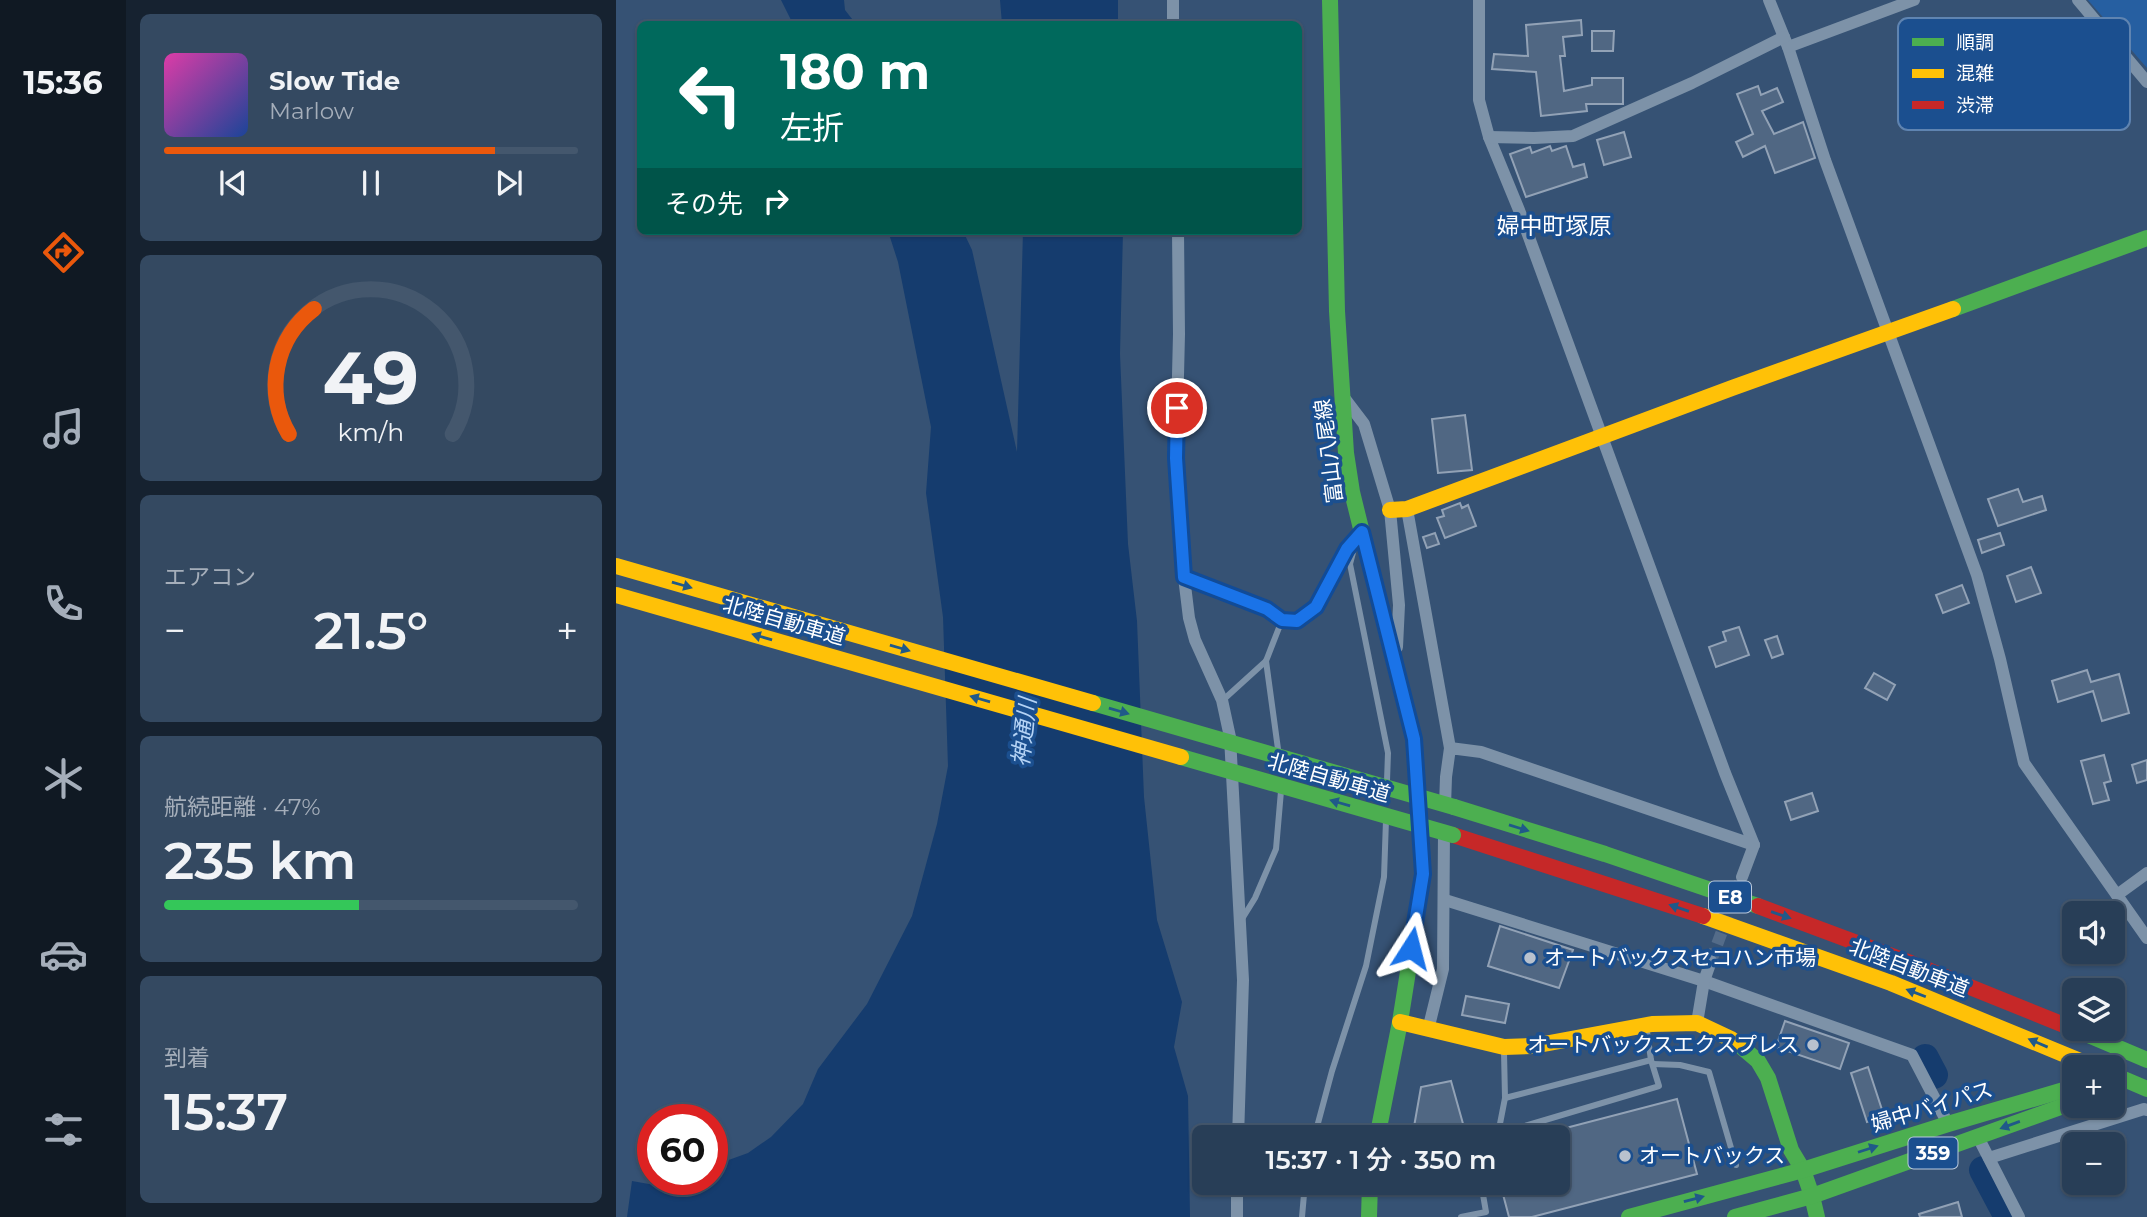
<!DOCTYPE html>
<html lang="ja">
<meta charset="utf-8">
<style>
:root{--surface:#283e57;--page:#344961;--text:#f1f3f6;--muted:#a5aeba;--line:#44576d;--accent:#ea580c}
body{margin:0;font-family:Montserrat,"Noto Sans JP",sans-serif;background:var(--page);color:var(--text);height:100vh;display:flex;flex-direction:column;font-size:26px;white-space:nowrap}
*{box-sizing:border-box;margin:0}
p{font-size:23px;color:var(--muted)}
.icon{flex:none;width:38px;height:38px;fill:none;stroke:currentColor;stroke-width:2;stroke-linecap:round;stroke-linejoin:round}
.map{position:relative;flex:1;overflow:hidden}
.panel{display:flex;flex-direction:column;gap:14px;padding:14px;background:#162230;width:490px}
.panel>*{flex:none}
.banner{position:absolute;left:21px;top:21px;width:665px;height:214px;border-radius:10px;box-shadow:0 2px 5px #0004,0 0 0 2px var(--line);background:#00695c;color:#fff;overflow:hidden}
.tools{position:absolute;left:1446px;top:901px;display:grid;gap:14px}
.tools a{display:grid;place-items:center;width:63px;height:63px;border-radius:10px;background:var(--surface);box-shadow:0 2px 5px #0004,0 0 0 2px var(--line);font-size:35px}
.speed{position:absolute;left:21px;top:1104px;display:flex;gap:14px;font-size:35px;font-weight:700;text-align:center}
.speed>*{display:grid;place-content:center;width:91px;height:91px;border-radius:50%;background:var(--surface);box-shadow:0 2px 5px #0004,0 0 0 2px var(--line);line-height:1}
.speed .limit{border:10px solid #d22;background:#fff;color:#111}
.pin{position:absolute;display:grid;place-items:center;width:60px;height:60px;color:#fff;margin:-30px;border:4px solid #fff;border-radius:50%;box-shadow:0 2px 7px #0007}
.me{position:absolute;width:77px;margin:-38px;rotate:9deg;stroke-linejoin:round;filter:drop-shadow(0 0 5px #0008)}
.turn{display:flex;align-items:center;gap:24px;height:147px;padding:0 28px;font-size:32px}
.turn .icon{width:91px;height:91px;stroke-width:2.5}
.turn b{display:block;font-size:49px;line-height:60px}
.then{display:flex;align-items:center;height:66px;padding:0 28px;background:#0003;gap:14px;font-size:26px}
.big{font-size:52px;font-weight:600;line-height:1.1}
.panel .card{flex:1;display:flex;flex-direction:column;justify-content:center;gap:10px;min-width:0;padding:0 24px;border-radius:10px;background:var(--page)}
.panel .dial{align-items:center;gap:0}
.dial svg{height:182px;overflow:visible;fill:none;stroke:var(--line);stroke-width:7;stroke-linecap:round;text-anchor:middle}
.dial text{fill:var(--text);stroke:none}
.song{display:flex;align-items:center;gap:21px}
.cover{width:84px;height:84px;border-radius:10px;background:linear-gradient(135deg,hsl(320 70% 55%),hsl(220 70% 35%))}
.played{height:7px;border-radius:4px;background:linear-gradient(90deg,var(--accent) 80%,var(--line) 80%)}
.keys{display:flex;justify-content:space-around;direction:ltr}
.heat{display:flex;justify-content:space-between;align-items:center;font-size:38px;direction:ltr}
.charge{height:10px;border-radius:5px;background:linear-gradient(90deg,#34c759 47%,var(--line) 0)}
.trip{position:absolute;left:576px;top:1125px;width:378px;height:70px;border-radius:10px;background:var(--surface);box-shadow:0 2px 5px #0004,0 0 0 2px var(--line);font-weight:600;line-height:70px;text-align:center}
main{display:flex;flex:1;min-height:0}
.tabs{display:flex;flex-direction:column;width:126px;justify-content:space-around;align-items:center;background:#101923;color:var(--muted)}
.tabs .icon{width:49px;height:49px}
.tabs .current{color:var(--accent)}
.tabs b{font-size:32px;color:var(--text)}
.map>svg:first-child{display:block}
.green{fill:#265fa1}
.water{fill:#153c6e}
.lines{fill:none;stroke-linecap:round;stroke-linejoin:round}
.river{stroke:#153c6e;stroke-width:28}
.building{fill:#506783;stroke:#92a2b6;stroke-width:2}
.street-tunnel{stroke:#546c89;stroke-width:12;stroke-dasharray:12 6;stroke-linecap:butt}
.lane{stroke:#7d92a8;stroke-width:6}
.street{stroke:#7d92a8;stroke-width:12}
.fast{stroke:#4caf50;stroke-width:16}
.slow{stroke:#ffc107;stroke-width:16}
.jam{stroke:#c62828;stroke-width:16}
.fast-bridge{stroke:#4caf50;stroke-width:16}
.slow-bridge{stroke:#ffc107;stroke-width:16}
.oneway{fill:#205989}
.route-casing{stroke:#114b97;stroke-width:18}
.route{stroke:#1a73e8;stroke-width:12}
.poi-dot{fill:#b9c2ce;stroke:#1b4f8f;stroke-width:2.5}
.labels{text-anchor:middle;stroke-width:7;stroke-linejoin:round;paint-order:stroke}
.shield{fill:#1b4f8f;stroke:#bbcadd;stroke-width:2}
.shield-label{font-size:19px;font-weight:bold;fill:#fff}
.street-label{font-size:21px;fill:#fff;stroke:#1b4f8f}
.poi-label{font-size:21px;fill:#fff;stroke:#1b4f8f;text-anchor:start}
.neighbourhood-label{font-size:23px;fill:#fff;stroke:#1b4f8f}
.water-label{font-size:23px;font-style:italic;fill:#b5d3f5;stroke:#1b4f8f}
.key{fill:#1b4f8f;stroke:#5f84b1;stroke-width:2}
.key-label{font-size:19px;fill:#fff}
</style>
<main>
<nav class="tabs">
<b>15:36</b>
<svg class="icon current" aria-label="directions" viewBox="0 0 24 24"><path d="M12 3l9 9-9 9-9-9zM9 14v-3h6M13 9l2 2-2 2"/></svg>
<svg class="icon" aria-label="music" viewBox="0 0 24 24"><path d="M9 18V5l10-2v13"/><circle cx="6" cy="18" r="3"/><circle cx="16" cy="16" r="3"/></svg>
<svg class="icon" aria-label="phone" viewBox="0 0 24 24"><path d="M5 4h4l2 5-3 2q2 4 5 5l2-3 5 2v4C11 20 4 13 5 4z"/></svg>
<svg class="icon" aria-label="climate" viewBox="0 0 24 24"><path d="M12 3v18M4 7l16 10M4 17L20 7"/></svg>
<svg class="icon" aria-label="car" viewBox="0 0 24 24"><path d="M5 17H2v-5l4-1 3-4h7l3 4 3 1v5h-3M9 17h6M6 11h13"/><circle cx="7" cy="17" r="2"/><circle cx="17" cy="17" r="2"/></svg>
<svg class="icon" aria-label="filters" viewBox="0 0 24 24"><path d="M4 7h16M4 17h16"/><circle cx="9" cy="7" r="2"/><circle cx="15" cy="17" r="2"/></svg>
</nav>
<section class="panel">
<div class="card">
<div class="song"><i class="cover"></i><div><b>Slow Tide</b><p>Marlow</p></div></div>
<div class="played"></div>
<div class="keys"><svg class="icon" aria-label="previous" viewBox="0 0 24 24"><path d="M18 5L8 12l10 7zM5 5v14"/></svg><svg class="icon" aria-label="pause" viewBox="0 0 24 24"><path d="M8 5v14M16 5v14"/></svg><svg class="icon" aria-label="next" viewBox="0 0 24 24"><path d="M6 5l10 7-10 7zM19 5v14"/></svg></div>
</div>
<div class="card dial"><svg viewBox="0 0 100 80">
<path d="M14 69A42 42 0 1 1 86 69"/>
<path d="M14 69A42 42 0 0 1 25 14" stroke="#ea580c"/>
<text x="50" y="56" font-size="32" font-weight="700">49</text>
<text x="50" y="72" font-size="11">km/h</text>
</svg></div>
<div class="card"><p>エアコン</p>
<div class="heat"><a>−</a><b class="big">21.5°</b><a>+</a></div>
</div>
<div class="card"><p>航続距離 · 47%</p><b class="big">235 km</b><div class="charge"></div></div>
<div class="card"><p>到着</p><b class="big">15:37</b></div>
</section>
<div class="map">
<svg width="1531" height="1217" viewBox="0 0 1531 1217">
<rect width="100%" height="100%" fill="#365274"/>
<path class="green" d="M 1472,0 L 1531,0 L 1531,68 Z"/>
<g class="water">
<path d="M 165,0 L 228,0 L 229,10 L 240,24 L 177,24 Z"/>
<path d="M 384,0 L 502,0 L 502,24 L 386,24 Z"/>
<path d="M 272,231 L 347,231 L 356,250 L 401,452 L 407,231 L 507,231 L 504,354 L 512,544 L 521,621 L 528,797 L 541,920 L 566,1002 L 558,1047 L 572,1096 L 574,1217 L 11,1217 L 16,1181 L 44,1186 L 60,1180 L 96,1180 L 96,1166 L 132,1153 L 155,1137 L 187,1104 L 202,1069 L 251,1004 L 296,916 L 321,824 L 332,766 L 327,617 L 310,493 L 315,427 L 282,262 Z"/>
</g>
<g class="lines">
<g class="river">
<path d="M 1309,1058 L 1318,1075"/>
<path d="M 1367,1170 L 1392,1217"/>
</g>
</g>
<g class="building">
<path d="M 965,20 L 966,35 L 947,37 L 949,56 L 944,56 L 948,91 L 976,85 L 976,78 L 1007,78 L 1007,104 L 970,104 L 971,111 L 925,116 L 920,72 L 876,69 L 878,54 L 912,56 L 910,25 Z"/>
<path d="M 976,31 L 998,31 L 997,51 L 976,51 Z"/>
<path d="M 1142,86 L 1145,95 L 1161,88 L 1167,102 L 1146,111 L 1158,134 L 1187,122 L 1199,158 L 1159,173 L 1149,146 L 1127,157 L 1120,142 L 1137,134 L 1121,94 Z"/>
<path d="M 1008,132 L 1015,157 L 988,165 L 981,140 Z"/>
<path d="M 934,146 L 936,151 L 950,146 L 957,167 L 968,164 L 971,177 L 910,197 L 894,154 L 914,147 L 916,153 Z"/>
<path d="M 849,415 L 856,470 L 822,473 L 816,419 Z"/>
<path d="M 1402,489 L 1407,502 L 1426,496 L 1430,510 L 1382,526 L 1372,499 Z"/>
<path d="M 844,503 L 846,508 L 852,505 L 860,526 L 829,538 L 821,518 L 828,516 L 826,510 Z"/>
<path d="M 819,533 L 823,544 L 811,548 L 807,537 Z"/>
<path d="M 1384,533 L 1388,545 L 1366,553 L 1362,540 Z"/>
<path d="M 1415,567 L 1425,593 L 1400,602 L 1391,576 Z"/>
<path d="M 1346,585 L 1353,603 L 1327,613 L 1320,595 Z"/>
<path d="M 1123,627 L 1133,655 L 1100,667 L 1093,647 L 1110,641 L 1107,632 Z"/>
<path d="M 1161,636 L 1167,654 L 1156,658 L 1149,640 Z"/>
<path d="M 1471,670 L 1475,682 L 1503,674 L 1513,713 L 1486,721 L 1477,691 L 1442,702 L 1436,681 Z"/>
<path d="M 1258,673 L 1279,685 L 1271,700 L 1249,688 Z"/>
<path d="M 1488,755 L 1495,781 L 1488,783 L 1493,800 L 1477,804 L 1465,761 Z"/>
<path d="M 1531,760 L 1531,780 L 1521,783 L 1516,765 Z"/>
<path d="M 1196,793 L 1202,811 L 1175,820 L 1169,802 Z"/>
<path d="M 884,926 L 957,950 L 943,988 L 872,966 Z"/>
<path d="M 850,996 L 893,1004 L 889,1023 L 846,1015 Z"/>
<path d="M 1169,1021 L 1233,1043 L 1224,1069 L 1160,1047 Z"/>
<path d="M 1252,1067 L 1268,1116 L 1251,1122 L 1235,1073 Z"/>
<path d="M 835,1081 L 851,1138 L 796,1138 L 805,1087 Z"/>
<path d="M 1061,1099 L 1081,1174 L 916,1217 L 893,1217 L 884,1183 L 942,1183 L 942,1130 Z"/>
<path d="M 1342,1202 L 1346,1217 L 1304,1217 L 1303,1214 Z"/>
</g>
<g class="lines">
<path class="street-tunnel" d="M 1095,961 L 1126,877"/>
<g class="lane">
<path d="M 740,541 L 734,564 L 772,753 L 771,781"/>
<path d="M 570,578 L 651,609 L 666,620 L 681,621 L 700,607 L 731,549 L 739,542"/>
<path d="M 650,661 L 662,749"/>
<path d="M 607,700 L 650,661 L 666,620"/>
<path d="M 626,919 L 639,898 L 660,849 L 665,791"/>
<path d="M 888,1052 L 889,1098 L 882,1134 L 1043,1086 L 1035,1060"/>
<path d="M 1037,1064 L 1064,1065 L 1093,1072 L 1120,1165"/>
<path d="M 889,1098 L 1035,1060 L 1031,1032"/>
<path d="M 698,1138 L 716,1071 L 750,966 L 768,877 L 770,820"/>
<path d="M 686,1217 L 689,1183"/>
<path d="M 845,1217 L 870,1212 L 865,1183"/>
</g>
<g class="street">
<path d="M 557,0 L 557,24"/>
<path d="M 863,0 L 863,100 L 873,137 L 903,210 L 1109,773 L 1138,845 L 1126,877"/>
<path d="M 1153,0 L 1172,47 L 1209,160 L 1361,575 L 1384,659 L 1408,763 L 1531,938"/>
<path d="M 1462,0 L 1531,82"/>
<path d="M 1172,47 L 1298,0"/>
<path d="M 873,137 L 918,138 L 957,136 L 1076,83 L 1168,37"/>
<path d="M 562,231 L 563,334 L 560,458 L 568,577 L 573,618 L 579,640 L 606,700 L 614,737 L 627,980 L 622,1138"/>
<path d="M 729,399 L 748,424 L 774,510 L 783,605 L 781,647"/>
<path d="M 791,509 L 834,748"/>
<path d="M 829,806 L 830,777 L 834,748 L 865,752 L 1138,845"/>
<path d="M 1501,895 L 1531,873"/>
<path d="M 829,900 L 1088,981 L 1296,1055 L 1332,1124"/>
<path d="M 1081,1023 L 1088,981 L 1095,961"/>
<path d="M 812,1030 L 827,969 L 828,831"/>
<path d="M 1362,1137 L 1403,1217"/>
<path d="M 1373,1158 L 1528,1109 L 1531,1110"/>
<path d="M 621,1217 L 621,1183"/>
</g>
<g class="fast">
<path d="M 714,0 L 721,311 L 730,453 L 736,492 L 752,557"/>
<path d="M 1337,309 L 1531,238"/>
<path d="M 838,807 L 989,854 L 1142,906"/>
<path d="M 1458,1029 L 1531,1060"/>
<path d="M 1122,1044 L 1142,1061 L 1152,1078 L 1175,1150 L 1187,1170 L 1196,1196"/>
<path d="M 761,1138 L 784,1022 L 794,959"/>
<path d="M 1196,1196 L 1201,1217"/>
<path d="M 753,1217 L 754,1183"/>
<path d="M 1013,1217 L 1187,1170 L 1332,1124 L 1458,1087"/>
<path d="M 1119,1217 L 1196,1196 L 1453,1104"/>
</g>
<g class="slow">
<path d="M 774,510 L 791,509 L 1116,388 L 1337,309"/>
<path d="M 1087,916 L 1275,983 L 1481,1068"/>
<path d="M 784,1022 L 888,1047 L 917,1046 L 1036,1024 L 1081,1023 L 1115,1039 L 1122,1044"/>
</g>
<g class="jam">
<path d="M 752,557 L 798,739 L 807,874 L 794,959"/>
<path d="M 837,835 L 1087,916"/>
<path d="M 1142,906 L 1292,962 L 1458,1029"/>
</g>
<g class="fast-bridge">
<path d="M 477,703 L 838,807"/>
<path d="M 565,757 L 837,835"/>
<path d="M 1496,1074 L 1531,1089"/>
</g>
<g class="slow-bridge">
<path d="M 0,566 L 477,703"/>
<path d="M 0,595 L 565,757"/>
</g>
</g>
<defs><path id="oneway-solid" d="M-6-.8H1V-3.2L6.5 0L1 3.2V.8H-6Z" transform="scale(1.75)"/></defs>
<g class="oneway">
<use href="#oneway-solid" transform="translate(66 585) rotate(16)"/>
<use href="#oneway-solid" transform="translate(146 637) rotate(-164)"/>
<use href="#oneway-solid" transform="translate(284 648) rotate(16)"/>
<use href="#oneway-solid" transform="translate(364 699) rotate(-164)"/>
<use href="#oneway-solid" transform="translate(503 711) rotate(16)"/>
<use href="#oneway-solid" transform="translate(724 803) rotate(-164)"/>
<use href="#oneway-solid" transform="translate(903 828) rotate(17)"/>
<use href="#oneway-solid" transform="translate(1063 908) rotate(-161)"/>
<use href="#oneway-solid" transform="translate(1165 915) rotate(19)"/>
<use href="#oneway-solid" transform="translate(1300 993) rotate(-159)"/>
<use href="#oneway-solid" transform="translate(1422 1043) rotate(-157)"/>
<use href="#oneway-solid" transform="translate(1394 1125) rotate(160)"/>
<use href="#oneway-solid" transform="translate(1252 1149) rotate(-18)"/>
<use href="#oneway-solid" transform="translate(1078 1199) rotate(-15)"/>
</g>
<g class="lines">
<g class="route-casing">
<path id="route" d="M 561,408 L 560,458 L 568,577 L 651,609 L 666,620 L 681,621 L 700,607 L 731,549 L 746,532 L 798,739 L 807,874 L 795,948"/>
</g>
<use href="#route" class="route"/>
</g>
<g class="poi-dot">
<circle cx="914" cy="958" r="7"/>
<circle cx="1197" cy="1045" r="7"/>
<circle cx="1009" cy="1156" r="7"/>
</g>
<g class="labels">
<g class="shield">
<rect x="1093" y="881.5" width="42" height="31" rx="5"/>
<rect x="1292.5" y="1137.5" width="49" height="31" rx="5"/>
</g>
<g class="shield-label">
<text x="1114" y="904">E8</text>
<text x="1317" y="1160">359</text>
</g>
<g class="street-label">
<text transform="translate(713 451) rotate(-97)" y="7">富山八尾線</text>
<text transform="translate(168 621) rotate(16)" y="7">北陸自動車道</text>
<text transform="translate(713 778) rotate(16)" y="7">北陸自動車道</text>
<text transform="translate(1293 968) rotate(21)" y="7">北陸自動車道</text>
<text transform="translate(1316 1107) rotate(-17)" y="7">婦中バイパス</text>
</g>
<g class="poi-label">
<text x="928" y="965">オートバックスセコハン市場</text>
<text x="1183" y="1052" text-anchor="end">オートバックスエクスプレス</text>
<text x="1023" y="1163">オートバックス</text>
</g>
<g class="neighbourhood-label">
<text x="938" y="234">婦中町塚原</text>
</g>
<g class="water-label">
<text transform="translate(408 732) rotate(-84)" y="8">神通川</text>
</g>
</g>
<rect x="1282" y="18" width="232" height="112" rx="10" class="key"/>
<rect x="1296" y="38" width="32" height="8" fill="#4caf50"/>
<rect x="1296" y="69" width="32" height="9" fill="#ffc107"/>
<rect x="1296" y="101" width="32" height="8" fill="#c62828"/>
<g class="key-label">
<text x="1340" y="49">順調</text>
<text x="1340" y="80">混雑</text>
<text x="1340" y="112">渋滞</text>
</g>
</svg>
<div class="tools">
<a><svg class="icon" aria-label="sound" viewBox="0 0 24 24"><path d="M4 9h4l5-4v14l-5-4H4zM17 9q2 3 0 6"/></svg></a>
<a><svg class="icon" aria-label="layers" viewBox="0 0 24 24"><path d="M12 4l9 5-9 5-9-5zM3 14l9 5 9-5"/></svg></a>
<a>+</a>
<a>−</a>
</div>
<div class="speed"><div class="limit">60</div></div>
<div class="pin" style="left:561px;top:408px;background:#d93025"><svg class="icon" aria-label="arrive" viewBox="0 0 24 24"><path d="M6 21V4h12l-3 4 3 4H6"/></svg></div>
<svg class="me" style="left:795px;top:948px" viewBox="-20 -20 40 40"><path d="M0-17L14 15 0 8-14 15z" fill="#1a73e8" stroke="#fff" stroke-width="4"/></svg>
<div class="trip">15:37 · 1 分 · 350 m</div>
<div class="banner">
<div class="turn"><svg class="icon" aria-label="left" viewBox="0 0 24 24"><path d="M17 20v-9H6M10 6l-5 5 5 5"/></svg><div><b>180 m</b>左折</div></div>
<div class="then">その先<svg class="icon" aria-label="right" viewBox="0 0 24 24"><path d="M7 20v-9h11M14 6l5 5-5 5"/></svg></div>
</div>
</div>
</main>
